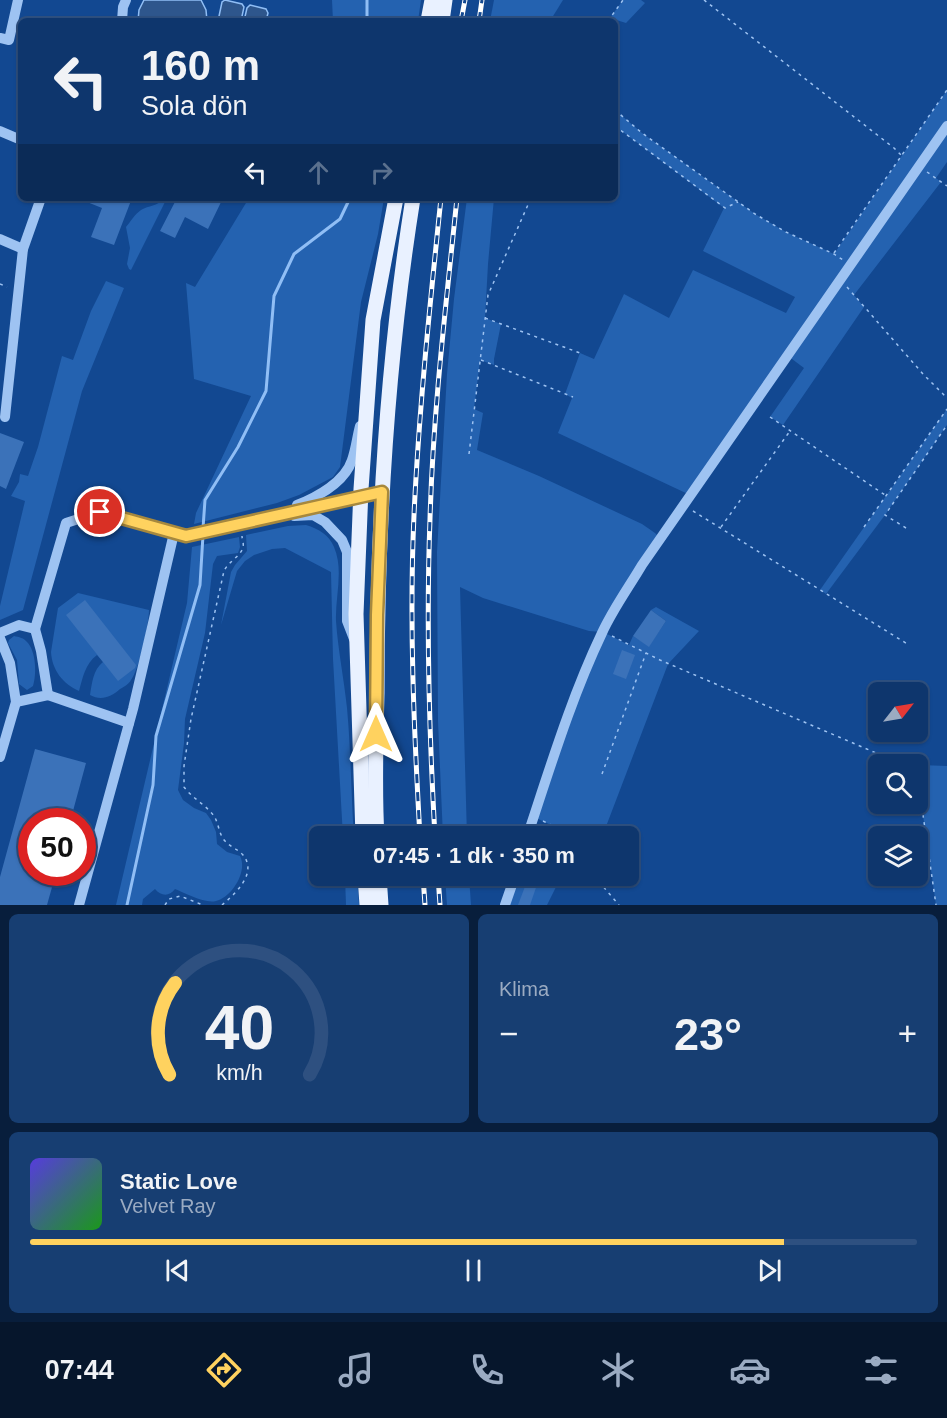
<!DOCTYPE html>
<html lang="tr">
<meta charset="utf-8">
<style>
:root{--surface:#0e366d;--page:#173e72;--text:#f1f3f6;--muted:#9babc2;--line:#2e5080;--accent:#ffd25f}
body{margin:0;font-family:Arial,sans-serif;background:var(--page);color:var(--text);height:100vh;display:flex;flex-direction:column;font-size:22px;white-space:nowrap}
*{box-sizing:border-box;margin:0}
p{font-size:20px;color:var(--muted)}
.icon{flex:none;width:33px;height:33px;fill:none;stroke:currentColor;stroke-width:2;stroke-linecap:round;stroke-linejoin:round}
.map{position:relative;height:905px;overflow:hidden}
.drawer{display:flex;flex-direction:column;gap:9px;padding:9px;background:#081e3c;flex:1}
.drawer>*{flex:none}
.top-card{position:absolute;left:18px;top:18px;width:600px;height:183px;border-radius:9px;box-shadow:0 2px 4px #0004,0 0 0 2px var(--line);background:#0e366d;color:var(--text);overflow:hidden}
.needle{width:39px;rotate:59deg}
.buttons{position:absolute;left:868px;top:682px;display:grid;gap:12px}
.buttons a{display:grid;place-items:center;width:60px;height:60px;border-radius:9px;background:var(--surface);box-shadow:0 2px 4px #0004,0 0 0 2px var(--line);font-size:30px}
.speed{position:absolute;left:18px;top:808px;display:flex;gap:12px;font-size:30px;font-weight:700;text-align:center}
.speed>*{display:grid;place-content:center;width:78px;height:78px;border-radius:50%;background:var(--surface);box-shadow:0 2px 4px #0004,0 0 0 2px var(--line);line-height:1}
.speed .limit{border:9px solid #d22;background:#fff;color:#111}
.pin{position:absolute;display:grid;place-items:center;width:51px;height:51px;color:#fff;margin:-26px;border:3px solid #fff;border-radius:50%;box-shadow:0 2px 6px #0007}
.me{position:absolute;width:66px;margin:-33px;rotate:0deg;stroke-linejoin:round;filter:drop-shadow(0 0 4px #0008)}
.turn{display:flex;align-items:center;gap:21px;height:126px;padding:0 24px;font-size:27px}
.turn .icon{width:78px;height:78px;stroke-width:2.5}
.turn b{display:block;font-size:42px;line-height:51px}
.lanes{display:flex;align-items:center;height:57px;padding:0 24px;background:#0003;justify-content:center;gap:30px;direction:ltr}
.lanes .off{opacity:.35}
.big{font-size:45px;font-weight:700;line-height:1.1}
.drawer .tile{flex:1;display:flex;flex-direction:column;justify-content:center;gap:9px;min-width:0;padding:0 21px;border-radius:9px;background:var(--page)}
.drawer .dial{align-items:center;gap:0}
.dial svg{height:156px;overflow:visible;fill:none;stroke:var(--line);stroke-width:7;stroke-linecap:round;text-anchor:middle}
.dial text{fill:var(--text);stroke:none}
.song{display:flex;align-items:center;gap:18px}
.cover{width:72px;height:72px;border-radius:9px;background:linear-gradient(135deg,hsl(250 70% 55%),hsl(120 70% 35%))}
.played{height:6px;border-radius:3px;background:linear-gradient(90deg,var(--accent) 85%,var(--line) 85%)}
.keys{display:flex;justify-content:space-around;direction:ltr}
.heat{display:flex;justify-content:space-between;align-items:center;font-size:33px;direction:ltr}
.drawer .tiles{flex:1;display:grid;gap:9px;grid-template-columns:1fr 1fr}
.tile:last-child{grid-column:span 2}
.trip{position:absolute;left:309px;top:826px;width:330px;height:60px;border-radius:9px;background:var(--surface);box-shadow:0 2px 4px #0004,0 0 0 2px var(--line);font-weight:700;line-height:60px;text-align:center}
.tab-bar{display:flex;height:96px;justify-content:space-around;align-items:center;background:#06162c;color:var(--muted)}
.tab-bar .icon{width:42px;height:42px}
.tab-bar .on{color:var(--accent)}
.tab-bar b{font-size:27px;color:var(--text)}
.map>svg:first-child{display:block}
.green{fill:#2462b0}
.water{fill:#2e568c;stroke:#90bef5;stroke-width:1.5}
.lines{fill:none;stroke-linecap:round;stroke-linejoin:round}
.stream{stroke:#90bef5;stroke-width:3}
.building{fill:#3b72b9}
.path{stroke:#9ec3f2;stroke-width:1.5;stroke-dasharray:3 4.5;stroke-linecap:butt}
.minor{stroke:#9ec3f2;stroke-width:10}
.major{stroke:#e9f1ff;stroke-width:15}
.rail-casing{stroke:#fff;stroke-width:5}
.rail{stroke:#124891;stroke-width:3;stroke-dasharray:9;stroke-linecap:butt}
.route-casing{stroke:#a6883e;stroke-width:15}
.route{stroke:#ffd25f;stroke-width:10}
</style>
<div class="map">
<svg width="947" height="905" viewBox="0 0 947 905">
<rect width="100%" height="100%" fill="#124891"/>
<g class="green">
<path d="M 332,0 L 421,0 L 418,21 L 333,21 Z"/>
<path d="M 494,0 L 563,0 L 550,21 L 490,21 Z"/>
<path d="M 623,0 L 641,0 L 645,3 L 626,23 L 610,18 Z"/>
<path d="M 947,90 L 947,162 L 936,178 L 941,182 L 854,295 L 864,307 L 783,425 L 770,417 L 804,368 L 788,356 L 690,495 L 558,433 L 572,398 L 565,394 L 580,353 L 594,359 L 624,294 L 669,318 L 693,270 L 786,313 L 795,297 L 703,251 L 724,208 L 615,126 L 615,110 L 642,133 L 755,214 L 786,232 L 834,254 Z"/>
<path d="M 164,198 L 167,198 L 131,270 L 129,269 L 127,264 L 130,248 L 126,227 C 131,221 135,214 141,210 C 149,205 157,207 164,198 Z"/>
<path d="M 249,198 L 384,198 L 378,234 L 361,302 L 340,467 L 333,477 L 299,495 L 277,503 L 194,524 L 196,513 L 251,396 L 194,379 L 186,283 L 195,287 Z"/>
<path d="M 467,198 L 494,198 L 488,264 L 485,318 L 501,324 L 494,359 L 494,365 L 480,360 L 474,409 L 483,413 L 477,450 L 539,476 L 642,524 L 655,533 L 660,538 L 603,632 L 629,645 L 633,636 L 649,646 L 666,621 L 651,610 L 656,607 L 699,631 L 668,664 L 602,837 L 564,837 L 551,825 L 534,817 L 602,632 L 589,631 L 483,598 L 460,587 L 467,837 L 443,837 L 438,721 L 437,552 L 447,374 L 454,299 Z"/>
<path d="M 106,281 L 124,288 L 82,391 L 23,610 L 0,620 L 0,606 L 25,501 L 11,496 L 19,482 L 20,474 L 28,476 L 38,447 L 62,356 L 73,360 L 91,311 Z"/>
<path d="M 947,409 L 947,425 L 885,515 L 826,594 L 820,590 Z"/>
<path d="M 306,525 C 319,529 329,535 334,547 C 344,570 335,597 336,621 C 338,650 344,679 347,708 C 351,751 351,794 354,837 L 343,837 L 333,659 L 331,572 L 285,548 L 272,549 L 254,555 L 245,561 L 237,571 L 221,625 L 231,572 L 235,565 L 247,551 L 246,535 L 288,526 Z"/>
<path d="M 239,537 L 240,547 L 238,553 L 217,556 L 213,564 L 205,633 L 185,719 L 184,743 L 178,790 L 183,800 L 194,808 L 206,813 L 211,820 L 216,832 L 217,844 L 227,852 L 240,856 C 248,871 232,897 216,901 C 205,904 185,893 175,889 C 169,897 161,896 155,889 L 143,899 L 142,905 L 116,905 L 187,603 L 192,547 Z"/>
<path d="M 78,593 L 149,610 C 149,624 139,670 131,680 C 129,684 124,687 120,689 C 111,697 101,701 90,695 C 92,683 93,670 103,662 L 97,655 C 85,664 83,677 79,691 C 63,684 52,670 51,652 L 58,608 Z"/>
<path d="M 14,636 C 19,637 24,638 27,642 C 36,651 37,674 33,686 L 27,690 L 19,684 L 17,660 L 8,643 L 9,640 Z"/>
<path d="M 920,765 L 947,766 L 947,905 L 936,905 L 922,808 Z"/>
<path d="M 345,876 L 357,876 L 359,905 L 346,905 Z"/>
<path d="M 445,876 L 469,876 L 471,905 L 447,905 Z"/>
<path d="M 515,876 L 557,876 L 560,879 L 547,905 L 506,905 Z"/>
</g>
<g class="water">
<path d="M 144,0 L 201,0 L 206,10 L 207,21 L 138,21 L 139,10 Z"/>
<path d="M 225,0 L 242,4 L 244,7 L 241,21 L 218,21 L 222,2 Z"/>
<path d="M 250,5 L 266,9 L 268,13 L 266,21 L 244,21 L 247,8 Z"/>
</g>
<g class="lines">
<g class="stream">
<path d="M 367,0 L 367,21"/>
<path d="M 203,528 L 205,500 L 238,447 L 266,391 L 274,296 L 294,254 L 340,219 L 350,198"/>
<path d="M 127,905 L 153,785 L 156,736 L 200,585 L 203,535"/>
</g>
</g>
<g class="building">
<path d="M 77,198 L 132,198 L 114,245 L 91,237 L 102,208 Z"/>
<path d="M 177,198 L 223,198 L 208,229 L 185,217 L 175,238 L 160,231 Z"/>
<path d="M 0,433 L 24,442 L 6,489 L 0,486 Z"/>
<path d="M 85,600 L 136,665 L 135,668 L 118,681 L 66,615 Z"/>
<path d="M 651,610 L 666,621 L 649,647 L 633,636 Z"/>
<path d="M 622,650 L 635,655 L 626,679 L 613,674 Z"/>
<path d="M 35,749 L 86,763 L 70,822 L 32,822 L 32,873 L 56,873 L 47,905 L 0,905 L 0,877 Z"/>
<path d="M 529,876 L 540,876 L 530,905 L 518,905 Z"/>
</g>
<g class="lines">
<g class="path">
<path d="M 704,0 L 894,148 L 902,156"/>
<path d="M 608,21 L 623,0"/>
<path d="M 615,110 L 642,133 L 755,214 L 786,232 L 834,254 L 843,260"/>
<path d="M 615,126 L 725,208 L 738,202"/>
<path d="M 927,172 L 947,186"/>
<path d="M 834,253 L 947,90"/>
<path d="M 0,284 L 7,287"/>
<path d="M 847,287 L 923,374 L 947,398"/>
<path d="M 485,318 L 580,353"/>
<path d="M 481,360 L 573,397"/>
<path d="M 770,417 L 885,495"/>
<path d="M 469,454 L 488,295 L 531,198"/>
<path d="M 693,511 L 909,645"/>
<path d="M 721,527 L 790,431"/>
<path d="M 864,527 L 947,409"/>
<path d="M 906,528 L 885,515 L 947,425"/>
<path d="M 612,636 L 660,660 L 904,765"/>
<path d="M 918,771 L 920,772 L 922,808 L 936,905"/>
<path d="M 602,774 L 646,653"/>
<path d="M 543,821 L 551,825 L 564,837"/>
<path d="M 594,876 L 619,905"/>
<path d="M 165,905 L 169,899 L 180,896 L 203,905"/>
<path d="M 222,905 C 235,894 258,873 243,855 C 238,849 230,847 225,841 C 219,835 219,824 214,816 C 206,805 192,798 184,787 L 184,766 L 191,719 L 224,571 C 228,562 242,555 243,547 C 244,543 242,539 242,536"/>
</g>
<g class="minor">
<path d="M 122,21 L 123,7 L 126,0"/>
<path d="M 0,38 L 9,40 L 18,0"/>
<path d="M 0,131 L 21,140"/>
<path d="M 0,239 L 23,249"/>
<path d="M 5,417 L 23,249 L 41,198"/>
<path d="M 297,505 C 317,497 345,482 352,460 C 356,449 357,437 360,426"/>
<path d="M 294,516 L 313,515 L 325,522 L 342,540 L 347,552 L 347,621 L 354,639"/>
<path d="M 0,633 L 19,625 L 35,629 L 66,523 L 100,512 L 186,536 L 382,492"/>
<path d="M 0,638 L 10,663 L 16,702 L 0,757"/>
<path d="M 48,695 L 129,723"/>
<path d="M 16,702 L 48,695 L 41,651 L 35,629"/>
<path d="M 527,837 C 550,768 571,698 602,633 C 613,609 629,587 642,565 L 947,126"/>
<path d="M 79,905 L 133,709 L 174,533"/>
<path d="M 505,905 L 515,876"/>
</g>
<g class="major">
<path d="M 428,21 L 432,0"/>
<path d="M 442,21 L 445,0"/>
<path d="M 363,837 L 356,614 L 361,489 L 373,320 L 396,198"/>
<path d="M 377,837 C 374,789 376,740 377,692 C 377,526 387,361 413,198"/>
<path d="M 365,876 L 367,905"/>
<path d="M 379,876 L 381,905"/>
</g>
<g class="rail-casing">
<g id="rail">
<path d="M 461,21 L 465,0"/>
<path d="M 479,21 L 482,0"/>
<path d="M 420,837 C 414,730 409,622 414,515 C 419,409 430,304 441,198"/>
<path d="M 435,837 C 429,731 426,625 430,519 C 433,412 446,305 457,198"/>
<path d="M 423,876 L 425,905"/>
<path d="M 438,876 L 440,905"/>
</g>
</g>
<use href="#rail" class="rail"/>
</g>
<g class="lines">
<g class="route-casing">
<path id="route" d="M 100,512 L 186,536 L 382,492 L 377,615 L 376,734"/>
</g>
<use href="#route" class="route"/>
</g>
</svg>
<div class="buttons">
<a><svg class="needle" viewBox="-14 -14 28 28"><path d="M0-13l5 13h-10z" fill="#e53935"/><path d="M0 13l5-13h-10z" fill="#9babc2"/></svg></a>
<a><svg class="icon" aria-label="search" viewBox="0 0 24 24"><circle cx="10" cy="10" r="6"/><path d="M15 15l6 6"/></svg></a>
<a><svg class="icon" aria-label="layers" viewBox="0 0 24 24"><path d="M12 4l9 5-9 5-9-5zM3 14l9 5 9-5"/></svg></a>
</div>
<div class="speed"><div class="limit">50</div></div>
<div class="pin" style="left:100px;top:512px;background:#d93025"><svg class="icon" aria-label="arrive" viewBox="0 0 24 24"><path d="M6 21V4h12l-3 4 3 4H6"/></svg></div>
<svg class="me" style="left:376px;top:734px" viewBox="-20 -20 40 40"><path d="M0-17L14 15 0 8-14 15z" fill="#ffd25f" stroke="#fff" stroke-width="4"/></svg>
<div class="trip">07:45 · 1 dk · 350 m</div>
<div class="top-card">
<div class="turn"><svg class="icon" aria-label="left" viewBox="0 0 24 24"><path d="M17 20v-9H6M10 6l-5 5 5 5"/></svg><div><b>160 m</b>Sola dön</div></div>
<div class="lanes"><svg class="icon" aria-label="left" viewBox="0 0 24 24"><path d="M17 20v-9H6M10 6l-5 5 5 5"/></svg><svg class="icon off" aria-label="ahead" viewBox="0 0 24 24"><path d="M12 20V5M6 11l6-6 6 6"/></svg><svg class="icon off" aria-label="right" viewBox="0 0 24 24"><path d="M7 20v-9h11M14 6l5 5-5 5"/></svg></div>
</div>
</div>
<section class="drawer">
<div class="tiles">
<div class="tile dial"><svg viewBox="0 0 100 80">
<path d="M14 69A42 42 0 1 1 86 69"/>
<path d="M14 69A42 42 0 0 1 17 22" stroke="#ffd25f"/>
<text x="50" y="56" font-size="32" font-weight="700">40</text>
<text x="50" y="72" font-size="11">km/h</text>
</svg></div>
<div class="tile"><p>Klima</p>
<div class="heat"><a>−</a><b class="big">23°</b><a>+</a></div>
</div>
<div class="tile">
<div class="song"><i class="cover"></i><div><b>Static Love</b><p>Velvet Ray</p></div></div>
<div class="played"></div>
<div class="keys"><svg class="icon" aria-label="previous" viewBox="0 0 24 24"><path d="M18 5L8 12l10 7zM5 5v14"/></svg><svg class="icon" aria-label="pause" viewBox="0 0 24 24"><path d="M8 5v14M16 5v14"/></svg><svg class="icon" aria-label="next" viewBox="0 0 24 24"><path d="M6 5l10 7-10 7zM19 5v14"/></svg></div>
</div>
</div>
</section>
<nav class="tab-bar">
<b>07:44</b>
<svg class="icon on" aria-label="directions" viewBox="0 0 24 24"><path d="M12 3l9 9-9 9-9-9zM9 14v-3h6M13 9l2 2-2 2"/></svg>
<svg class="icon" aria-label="music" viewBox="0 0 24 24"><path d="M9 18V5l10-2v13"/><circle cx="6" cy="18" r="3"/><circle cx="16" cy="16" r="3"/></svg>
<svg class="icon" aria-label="phone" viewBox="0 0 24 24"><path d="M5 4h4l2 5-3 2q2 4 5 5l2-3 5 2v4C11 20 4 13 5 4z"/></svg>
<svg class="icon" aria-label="climate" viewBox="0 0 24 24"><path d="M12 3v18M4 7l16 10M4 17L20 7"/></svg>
<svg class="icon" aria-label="car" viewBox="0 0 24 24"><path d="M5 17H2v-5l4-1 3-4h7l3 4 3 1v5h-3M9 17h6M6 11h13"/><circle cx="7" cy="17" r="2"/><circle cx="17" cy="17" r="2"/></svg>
<svg class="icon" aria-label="filters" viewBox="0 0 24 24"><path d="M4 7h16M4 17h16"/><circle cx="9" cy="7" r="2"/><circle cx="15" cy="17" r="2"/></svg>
</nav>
